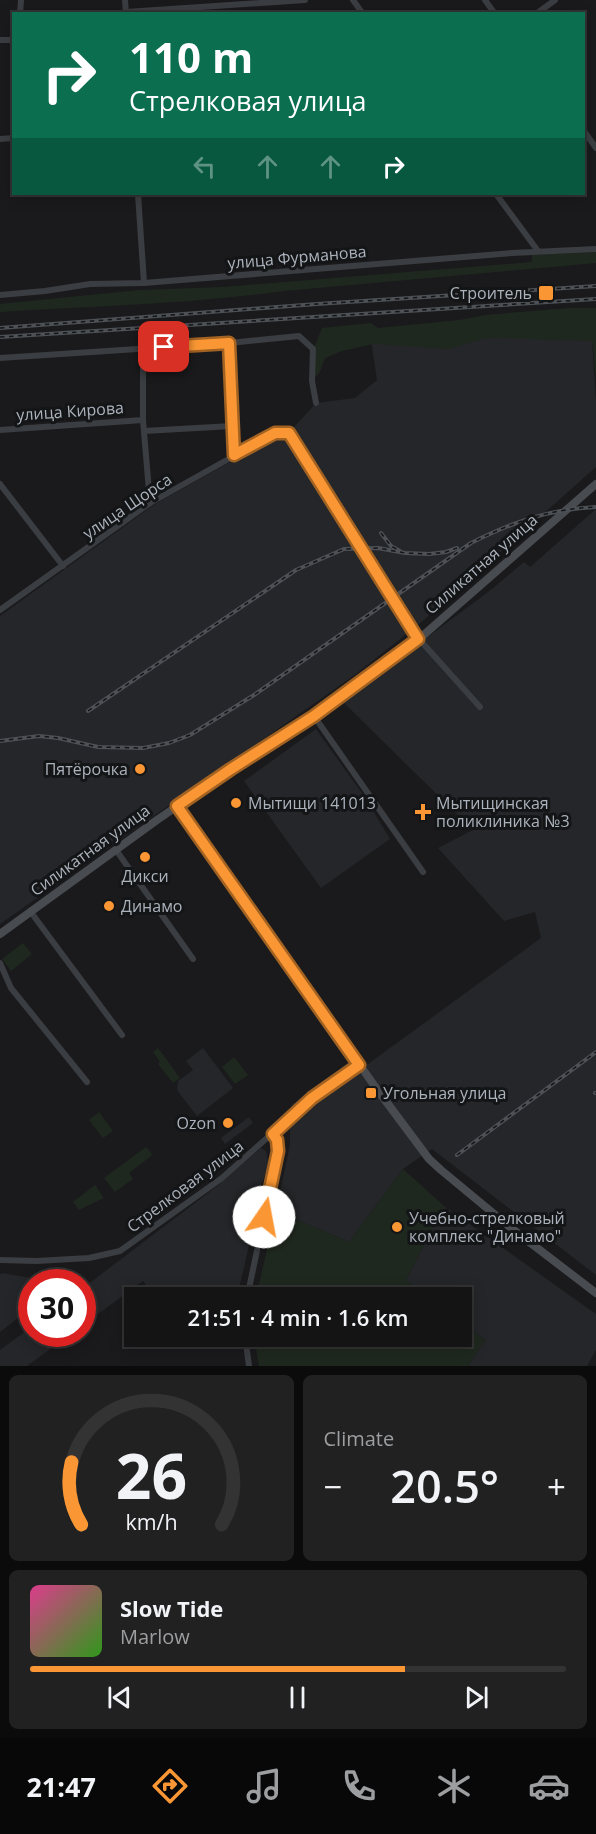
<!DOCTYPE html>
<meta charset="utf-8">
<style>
:root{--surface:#141415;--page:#212122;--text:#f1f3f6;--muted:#9d9ea0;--line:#333334;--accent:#fa9734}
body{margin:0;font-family:"Open Sans",sans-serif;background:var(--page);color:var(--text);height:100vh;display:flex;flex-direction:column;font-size:22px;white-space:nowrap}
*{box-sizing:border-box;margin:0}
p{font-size:20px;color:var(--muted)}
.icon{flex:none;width:33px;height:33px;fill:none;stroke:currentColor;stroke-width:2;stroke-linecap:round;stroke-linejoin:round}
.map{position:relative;height:1366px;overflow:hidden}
.details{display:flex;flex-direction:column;gap:9px;padding:9px;background:#0b0b0c;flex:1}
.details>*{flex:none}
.banner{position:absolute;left:12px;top:12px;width:573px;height:183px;border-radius:0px;box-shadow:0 3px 15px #0003,0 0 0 2px var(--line);background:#0b6e4f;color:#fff;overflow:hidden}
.speed{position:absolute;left:18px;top:1269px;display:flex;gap:12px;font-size:30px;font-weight:700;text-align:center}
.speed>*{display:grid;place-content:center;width:78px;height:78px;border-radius:50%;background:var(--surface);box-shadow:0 3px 15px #0003,0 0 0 2px var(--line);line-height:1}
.speed .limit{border:9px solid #d22;background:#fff;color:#111}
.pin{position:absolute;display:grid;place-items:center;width:51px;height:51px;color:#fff;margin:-26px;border-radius:12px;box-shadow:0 3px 9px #0006}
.me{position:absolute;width:66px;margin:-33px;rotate:12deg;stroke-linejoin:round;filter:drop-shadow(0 0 4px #0008)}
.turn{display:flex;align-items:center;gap:21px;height:126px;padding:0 18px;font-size:27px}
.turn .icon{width:78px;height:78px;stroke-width:2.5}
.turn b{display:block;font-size:42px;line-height:51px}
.lanes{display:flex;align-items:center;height:57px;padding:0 18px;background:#0003;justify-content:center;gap:30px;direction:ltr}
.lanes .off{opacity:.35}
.big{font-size:45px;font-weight:600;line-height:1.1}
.details .tile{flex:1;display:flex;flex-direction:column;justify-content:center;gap:9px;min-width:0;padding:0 21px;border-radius:9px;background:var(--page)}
.details .dial{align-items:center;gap:0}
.dial svg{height:156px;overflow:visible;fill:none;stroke:var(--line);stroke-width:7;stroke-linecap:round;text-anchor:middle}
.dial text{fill:var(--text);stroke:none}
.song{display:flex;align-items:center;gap:18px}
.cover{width:72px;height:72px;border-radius:9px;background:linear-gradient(135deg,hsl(330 70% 55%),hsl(110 70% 35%))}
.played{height:6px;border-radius:3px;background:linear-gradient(90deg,var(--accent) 70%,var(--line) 70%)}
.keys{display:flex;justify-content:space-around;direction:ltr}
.heat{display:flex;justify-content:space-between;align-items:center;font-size:33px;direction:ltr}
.details .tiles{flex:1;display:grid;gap:9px;grid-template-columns:1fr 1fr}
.tile:last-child{grid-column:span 2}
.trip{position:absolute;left:124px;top:1287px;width:348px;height:60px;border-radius:0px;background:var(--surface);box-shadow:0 3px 15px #0003,0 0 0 2px var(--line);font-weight:600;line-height:60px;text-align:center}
.tabs{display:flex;height:96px;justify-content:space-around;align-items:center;background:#080808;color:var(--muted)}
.tabs .icon{width:42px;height:42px}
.tabs .active{color:var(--accent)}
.tabs b{font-size:27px;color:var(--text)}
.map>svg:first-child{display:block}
.built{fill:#252629}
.green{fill:#1f281f}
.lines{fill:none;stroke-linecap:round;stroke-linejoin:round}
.street{stroke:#3a3d41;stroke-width:6}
.secondary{stroke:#484c51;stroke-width:8}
.rail-casing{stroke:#4d5156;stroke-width:4}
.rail{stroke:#141517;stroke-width:1.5;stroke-dasharray:4.5;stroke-linecap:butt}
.route-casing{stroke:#a26222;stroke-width:15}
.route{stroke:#fa9734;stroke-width:10}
.poi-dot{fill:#fa9734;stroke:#141517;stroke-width:2}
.labels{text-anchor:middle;stroke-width:6;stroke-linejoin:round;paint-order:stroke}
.street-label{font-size:16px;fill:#acb3bc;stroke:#141517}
.poi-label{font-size:16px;fill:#acb3bc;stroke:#141517;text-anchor:start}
</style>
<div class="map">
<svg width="596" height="1366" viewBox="0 0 596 1366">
<rect width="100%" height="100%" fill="#1a1a1c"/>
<g class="built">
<path d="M 505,328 L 592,341 L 596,401 L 596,467 L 424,620 L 356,674 L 0,924 L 0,616 L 155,504 L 275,437 L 285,437 L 316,403 L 355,398 L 377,380 L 371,340 Z"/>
<path d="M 596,509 L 596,1275 L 432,1149 L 403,1169 L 349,1242 L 276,1211 L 290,1145 L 290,1123 L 293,1108 L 291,1105 L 357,1056 L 368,1064 L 541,938 L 535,912 L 504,921 L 438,848 L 473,830 L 342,701 L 492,589 L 524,562 L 530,567 Z"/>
<path d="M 316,729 L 364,796 L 390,839 L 321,888 L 244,781 Z"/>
<path d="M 203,1048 L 233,1088 L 197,1116 L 177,1090 L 178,1081 L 193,1070 L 186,1061 Z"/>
<path d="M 249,1117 L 253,1123 L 225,1144 L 221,1138 Z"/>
<path d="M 261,1148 L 266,1151 L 269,1165 L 257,1196 L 250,1241 L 238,1293 L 228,1297 L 155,1297 L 143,1281 L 83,1325 L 83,1288 L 216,1187 Z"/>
<path d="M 444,1206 L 596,1314 L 596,1350 L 587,1366 L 468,1366 L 485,1340 L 462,1322 L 462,1298 L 429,1297 L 406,1280 Z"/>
<path d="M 2,1273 L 37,1279 L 40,1282 L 32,1282 L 31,1308 L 0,1332 L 0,1275 Z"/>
<path d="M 31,1327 L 32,1334 L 71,1334 L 27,1366 L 0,1366 L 0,1350 Z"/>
</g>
<g class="green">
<path d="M 596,252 L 596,263 L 284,291 C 190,304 94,306 0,312 L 0,304 L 140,290 L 223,287 L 532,262 L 532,255 Z"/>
<path d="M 570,308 L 596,308 L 596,379 L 592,341 L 495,338 L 483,339 L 448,349 L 373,344 L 342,351 L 325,358 L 319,374 L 316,376 L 314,375 L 314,348 L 322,328 L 371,323 L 378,328 L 460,320 L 485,315 Z"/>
<path d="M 23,943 L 32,954 L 11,971 L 2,959 Z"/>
<path d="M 158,1048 L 180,1078 L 173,1083 L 158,1064 L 160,1062 L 153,1052 Z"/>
<path d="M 234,1057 L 248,1075 L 235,1084 L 222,1067 Z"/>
<path d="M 99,1112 L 113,1131 L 103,1138 L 89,1120 Z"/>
<path d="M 146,1147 L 152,1154 L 151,1156 L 129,1173 L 133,1179 L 115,1192 L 104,1178 Z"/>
<path d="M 403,1169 L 444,1206 L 406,1280 L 429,1297 L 256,1297 L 276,1211 L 349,1242 Z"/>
<path d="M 95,1185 L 104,1198 L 79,1210 L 73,1202 Z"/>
<path d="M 462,1322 L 485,1340 L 468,1366 L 259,1366 L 254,1337 L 462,1336 Z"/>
</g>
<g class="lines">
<g class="street">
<path d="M 125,0 L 126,14"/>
<path d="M 353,0 L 363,14"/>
<path d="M 485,0 L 495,14"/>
<path d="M 126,12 L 305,0"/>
<path d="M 20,14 L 21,0"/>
<path d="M 536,14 L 555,0"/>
<path d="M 0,40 L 14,40"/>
<path d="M 584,131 L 596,148"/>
<path d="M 0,139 L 14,138"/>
<path d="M 138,194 L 144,283"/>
<path d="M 496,194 L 538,251"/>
<path d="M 0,295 L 45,291 L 90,284 L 144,283 L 512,253 L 596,249"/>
<path d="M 229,343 L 234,455"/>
<path d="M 143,348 L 143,420 L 150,503"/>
<path d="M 0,358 L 229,343 L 299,336 L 313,349 L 312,381 L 316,403"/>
<path d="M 0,430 L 143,420"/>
<path d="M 144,431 L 232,426"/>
<path d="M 0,484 L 63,566"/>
<path d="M 0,610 L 150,503 L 275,433 L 289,433 L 419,639 L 480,707"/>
<path d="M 314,716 L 423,872"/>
<path d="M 116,850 L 193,959"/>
<path d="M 30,911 L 122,1035"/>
<path d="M 0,963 L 11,988 L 87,1082"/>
<path d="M 0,1260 L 37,1261 L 89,1258 L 120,1251 L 222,1178 L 312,1098 L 359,1065"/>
<path d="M 247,1298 L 278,1151 L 277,1140 L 273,1134"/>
<path d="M 245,1336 L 249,1366"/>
</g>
<g class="secondary">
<path d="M 177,806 L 376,1088 L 429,1159 L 441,1170 L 511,1228 L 596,1293"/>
<path d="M 0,934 L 157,820 L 231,769 L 314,716 L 419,639 L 596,484"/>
</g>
<g class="rail-casing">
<g id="rail">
<path d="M 0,328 L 317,304 L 596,286"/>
<path d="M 0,337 L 596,299"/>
<path d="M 381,533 L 391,546 L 400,551"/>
<path d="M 88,711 L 296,570 L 344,549 L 378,548 L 405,553 L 429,554 L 446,552 L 457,548"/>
<path d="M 0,741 L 39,736 L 58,738 L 98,747 L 143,748 L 169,743 L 190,735 L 254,695 L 471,543 C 513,522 549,509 596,507"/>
<path d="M 595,1093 L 596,1093"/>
<path d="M 457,1155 L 596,1052"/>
</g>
</g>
<use href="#rail" class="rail"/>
</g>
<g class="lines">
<g class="route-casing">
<path id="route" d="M 164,347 L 229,343 L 234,455 L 275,433 L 289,433 L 418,639 L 314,716 L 231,769 L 177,806 L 359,1065 L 312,1098 L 273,1134 L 277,1140 L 278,1151 L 264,1217"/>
</g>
<use href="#route" class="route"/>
</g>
<g class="poi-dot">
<rect x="538" y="285" width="16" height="16" rx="3"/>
<circle cx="140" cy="769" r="6"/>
<circle cx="236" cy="803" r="6"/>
<path d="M420 803h6v6h6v6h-6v6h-6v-6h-6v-6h6z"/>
<circle cx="145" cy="857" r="6"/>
<circle cx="109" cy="906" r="6"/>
<rect x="365" y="1087" width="12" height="12" rx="3"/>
<circle cx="228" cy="1123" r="6"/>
<circle cx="397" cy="1227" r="6"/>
</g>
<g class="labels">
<g class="street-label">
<text transform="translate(297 257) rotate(-5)" y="6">улица Фурманова</text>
<text transform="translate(70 411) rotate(-4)" y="6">улица Кирова</text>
<text transform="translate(127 506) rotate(-34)" y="6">улица Щорса</text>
<text transform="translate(481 564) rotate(-41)" y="6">Силикатная улица</text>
<text transform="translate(90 850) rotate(-36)" y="6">Силикатная улица</text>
<text transform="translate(185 1186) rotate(-37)" y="6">Стрелковая улица</text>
</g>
<g class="poi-label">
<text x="532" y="299" text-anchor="end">Строитель</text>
<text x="128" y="775" text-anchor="end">Пятёрочка</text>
<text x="248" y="809">Мытищи 141013</text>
<text x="436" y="809">Мытищинская<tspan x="436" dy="18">поликлиника №3</tspan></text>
<text x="145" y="882" text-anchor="middle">Дикси</text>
<text x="121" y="912">Динамо</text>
<text x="383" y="1099">Угольная улица</text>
<text x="216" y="1129" text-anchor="end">Ozon</text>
<text x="409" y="1224">Учебно-стрелковый<tspan x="409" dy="18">комплекс "Динамо"</tspan></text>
</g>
</g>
</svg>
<div class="speed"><div class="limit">30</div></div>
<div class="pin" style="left:164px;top:347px;background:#d93025"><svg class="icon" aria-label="arrive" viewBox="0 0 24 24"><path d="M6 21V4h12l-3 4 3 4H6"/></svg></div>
<svg class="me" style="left:264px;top:1217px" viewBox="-20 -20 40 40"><circle r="19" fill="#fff"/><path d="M0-13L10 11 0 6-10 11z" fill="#fa9734"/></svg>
<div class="trip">21:51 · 4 min · 1.6 km</div>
<div class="banner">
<div class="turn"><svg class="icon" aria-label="right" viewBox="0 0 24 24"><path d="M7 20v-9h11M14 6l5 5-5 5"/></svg><div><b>110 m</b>Стрелковая улица</div></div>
<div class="lanes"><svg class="icon off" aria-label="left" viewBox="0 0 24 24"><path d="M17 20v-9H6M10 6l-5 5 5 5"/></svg><svg class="icon off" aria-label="ahead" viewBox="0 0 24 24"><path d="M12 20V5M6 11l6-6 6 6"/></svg><svg class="icon off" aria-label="ahead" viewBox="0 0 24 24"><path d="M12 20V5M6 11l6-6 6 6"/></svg><svg class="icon" aria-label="right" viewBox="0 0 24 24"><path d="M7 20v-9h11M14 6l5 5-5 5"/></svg></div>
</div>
</div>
<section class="details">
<div class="tiles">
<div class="tile dial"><svg viewBox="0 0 100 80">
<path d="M14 69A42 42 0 1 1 86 69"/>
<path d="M14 69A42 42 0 0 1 9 37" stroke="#fa9734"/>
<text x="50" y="56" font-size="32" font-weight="700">26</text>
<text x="50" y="72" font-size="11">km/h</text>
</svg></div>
<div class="tile"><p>Climate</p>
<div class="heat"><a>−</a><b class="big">20.5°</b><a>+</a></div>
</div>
<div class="tile">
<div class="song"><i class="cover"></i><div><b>Slow Tide</b><p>Marlow</p></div></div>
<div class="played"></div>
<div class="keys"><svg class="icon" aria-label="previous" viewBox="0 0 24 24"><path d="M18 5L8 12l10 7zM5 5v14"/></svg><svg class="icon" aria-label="pause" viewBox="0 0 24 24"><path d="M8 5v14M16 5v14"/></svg><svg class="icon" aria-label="next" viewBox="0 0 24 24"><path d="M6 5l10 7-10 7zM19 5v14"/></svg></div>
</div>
</div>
</section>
<nav class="tabs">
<b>21:47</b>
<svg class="icon active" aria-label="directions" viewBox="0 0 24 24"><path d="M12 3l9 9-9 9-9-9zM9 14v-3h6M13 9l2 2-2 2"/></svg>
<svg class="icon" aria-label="music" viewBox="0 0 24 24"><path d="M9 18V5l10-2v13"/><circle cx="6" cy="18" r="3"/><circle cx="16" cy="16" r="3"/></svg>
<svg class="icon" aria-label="phone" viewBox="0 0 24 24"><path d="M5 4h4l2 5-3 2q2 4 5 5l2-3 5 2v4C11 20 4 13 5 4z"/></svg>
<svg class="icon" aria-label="climate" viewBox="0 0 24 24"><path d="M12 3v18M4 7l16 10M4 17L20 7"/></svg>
<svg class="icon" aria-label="car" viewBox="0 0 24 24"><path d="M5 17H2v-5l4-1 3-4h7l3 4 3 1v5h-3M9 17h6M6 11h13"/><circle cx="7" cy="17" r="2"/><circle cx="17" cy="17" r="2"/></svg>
</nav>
